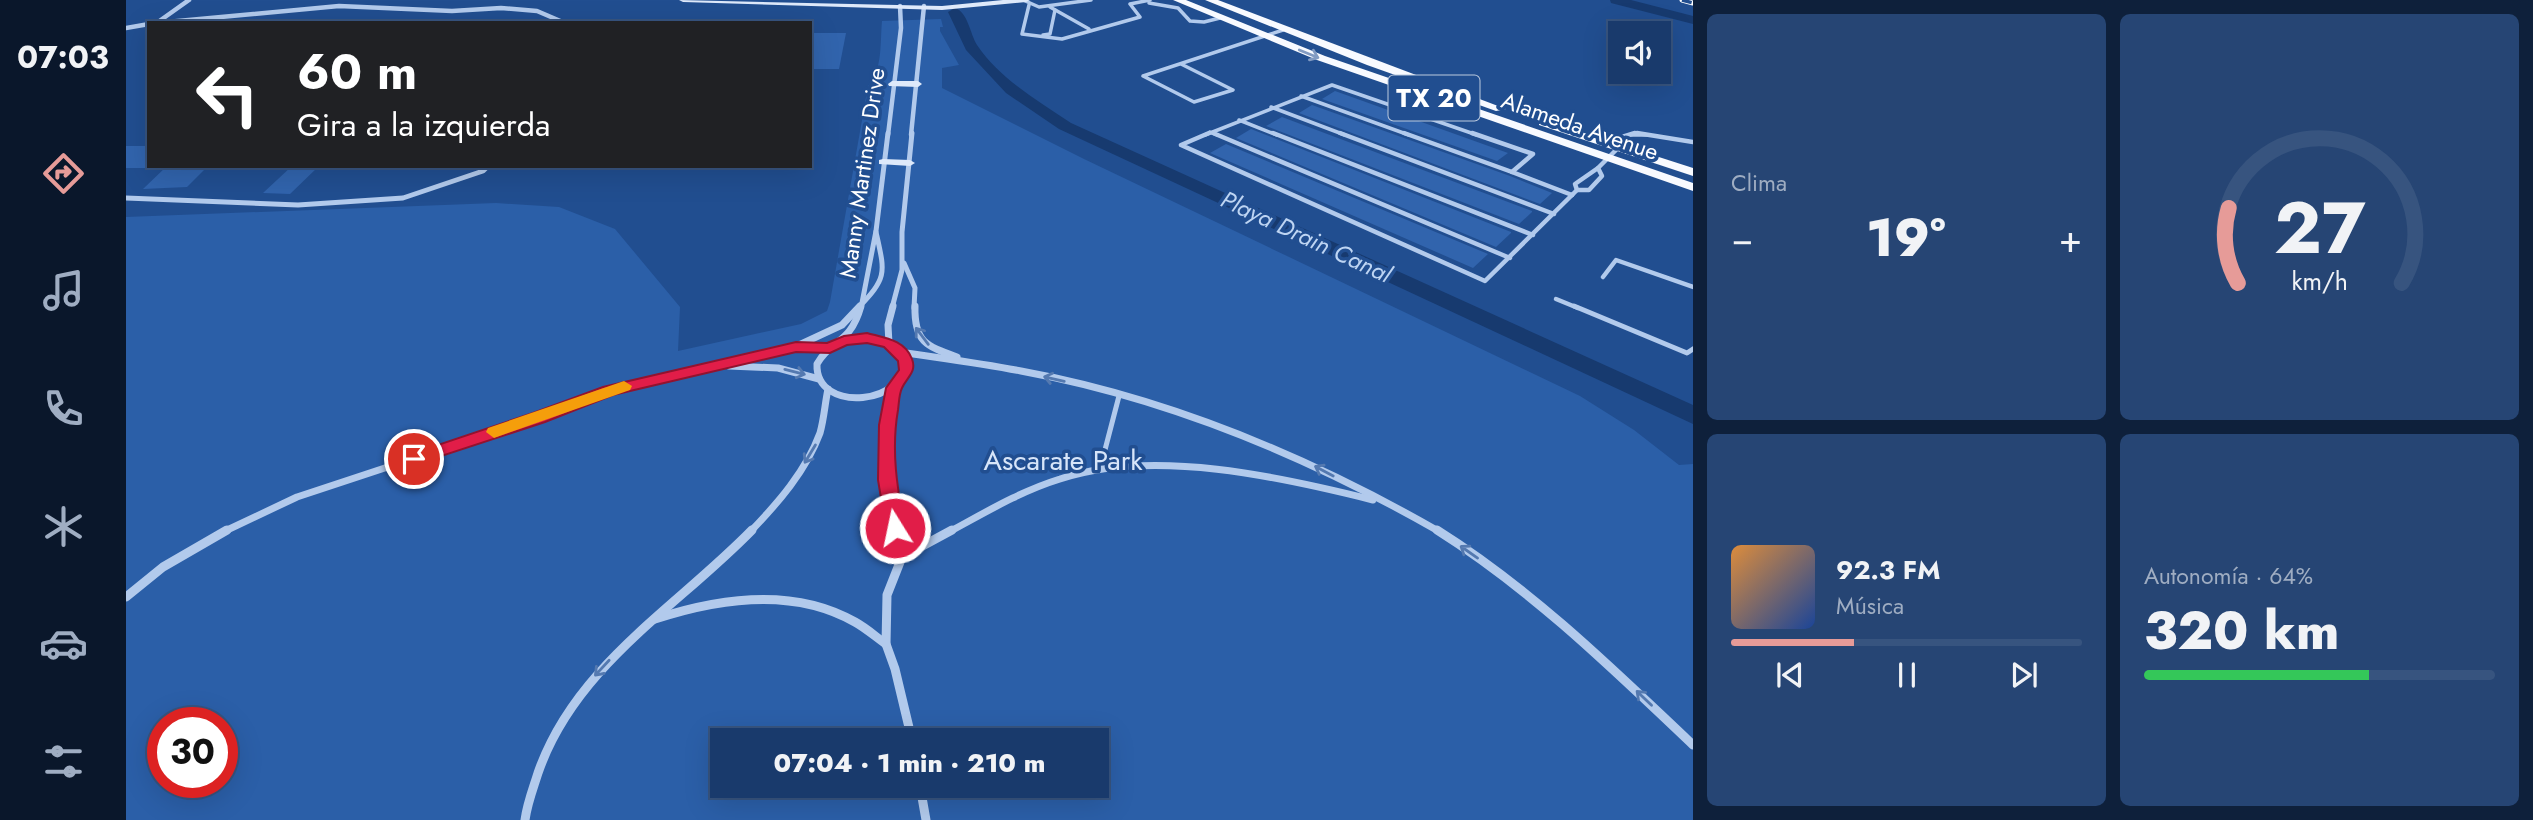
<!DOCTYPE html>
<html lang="es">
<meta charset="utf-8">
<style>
:root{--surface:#193a6c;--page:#264574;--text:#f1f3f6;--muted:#9fadc2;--line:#37547f;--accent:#e69b98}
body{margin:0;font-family:Jost,sans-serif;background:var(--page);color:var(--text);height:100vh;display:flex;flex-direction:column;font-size:26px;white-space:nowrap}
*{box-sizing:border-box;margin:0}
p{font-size:23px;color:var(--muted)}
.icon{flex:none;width:38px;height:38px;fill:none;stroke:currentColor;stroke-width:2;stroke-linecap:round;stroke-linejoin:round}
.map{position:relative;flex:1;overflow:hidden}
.panel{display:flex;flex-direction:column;gap:14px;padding:14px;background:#0e203b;width:840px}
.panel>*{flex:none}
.banner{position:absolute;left:21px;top:21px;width:665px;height:147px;border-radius:0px;box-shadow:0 7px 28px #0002,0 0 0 2px var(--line);background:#202124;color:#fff;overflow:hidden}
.tools{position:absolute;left:1482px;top:21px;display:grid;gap:14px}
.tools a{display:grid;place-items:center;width:63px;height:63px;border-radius:0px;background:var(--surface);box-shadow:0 7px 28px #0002,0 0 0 2px var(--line);font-size:35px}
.speed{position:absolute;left:21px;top:707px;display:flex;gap:14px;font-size:35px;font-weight:700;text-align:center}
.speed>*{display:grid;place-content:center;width:91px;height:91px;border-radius:50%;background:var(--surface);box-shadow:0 7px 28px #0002,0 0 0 2px var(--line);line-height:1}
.speed .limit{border:10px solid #d22;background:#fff;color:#111}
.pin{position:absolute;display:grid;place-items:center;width:60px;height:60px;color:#fff;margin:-30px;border:4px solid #fff;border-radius:50%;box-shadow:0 2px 7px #0007}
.me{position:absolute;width:77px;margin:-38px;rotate:350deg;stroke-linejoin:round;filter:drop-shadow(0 0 5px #0008)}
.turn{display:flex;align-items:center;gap:24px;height:147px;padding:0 35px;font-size:32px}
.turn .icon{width:91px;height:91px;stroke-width:2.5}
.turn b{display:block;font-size:49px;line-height:60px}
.big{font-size:52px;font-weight:800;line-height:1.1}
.panel .card{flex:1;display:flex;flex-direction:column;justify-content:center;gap:10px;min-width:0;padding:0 24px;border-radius:10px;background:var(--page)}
.panel .dial{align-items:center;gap:0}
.dial svg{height:182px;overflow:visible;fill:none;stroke:var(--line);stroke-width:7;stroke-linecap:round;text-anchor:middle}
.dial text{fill:var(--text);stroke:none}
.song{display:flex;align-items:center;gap:21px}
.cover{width:84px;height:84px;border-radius:10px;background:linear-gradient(135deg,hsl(30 70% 55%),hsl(220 70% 35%))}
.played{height:7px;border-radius:4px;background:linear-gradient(90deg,var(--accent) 35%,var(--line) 35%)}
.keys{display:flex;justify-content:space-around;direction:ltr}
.heat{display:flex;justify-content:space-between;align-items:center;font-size:38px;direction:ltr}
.charge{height:10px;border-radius:5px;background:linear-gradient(90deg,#34c759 64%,var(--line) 0)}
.panel .tiles{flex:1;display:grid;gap:14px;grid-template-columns:repeat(2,1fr)}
.trip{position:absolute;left:584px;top:728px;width:399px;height:70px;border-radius:0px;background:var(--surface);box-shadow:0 7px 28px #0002,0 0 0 2px var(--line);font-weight:800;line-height:70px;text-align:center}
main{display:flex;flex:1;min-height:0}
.menu{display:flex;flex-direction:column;width:126px;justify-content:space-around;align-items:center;background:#0a172b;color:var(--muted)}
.menu .icon{width:49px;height:49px}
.menu .active{color:var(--accent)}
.menu b{font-size:32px;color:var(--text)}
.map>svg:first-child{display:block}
.green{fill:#2b5fa8;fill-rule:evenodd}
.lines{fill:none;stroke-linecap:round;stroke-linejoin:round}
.canal{fill:#173a6f;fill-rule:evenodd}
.building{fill:#3164ad}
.lane-far2{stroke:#b2caec;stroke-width:3.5}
.lane-far1{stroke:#b2caec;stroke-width:4.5}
.lane{stroke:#b2caec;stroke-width:5}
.street-far3{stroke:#b2caec;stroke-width:4.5}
.street-far2{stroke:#b2caec;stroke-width:5}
.street-far1{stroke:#b2caec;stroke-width:7}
.street{stroke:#b2caec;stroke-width:9}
.secondary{fill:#dee9fa;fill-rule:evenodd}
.primary{fill:#f8faff;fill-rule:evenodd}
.rail-casing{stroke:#fff;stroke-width:5}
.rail{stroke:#214e90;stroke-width:3.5;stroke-dasharray:10;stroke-linecap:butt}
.oneway{stroke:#829bc2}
.oneway2{stroke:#5479b0}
.route{fill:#e11d48;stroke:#92132f;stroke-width:2}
.slow{fill:#f59e0b}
.labels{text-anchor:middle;stroke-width:7;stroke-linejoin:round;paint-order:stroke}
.far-street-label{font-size:23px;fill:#fff;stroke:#214e90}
.far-water-label{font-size:24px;font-style:italic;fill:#bed5f3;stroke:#214e90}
.shield{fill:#214e90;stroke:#bccade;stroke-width:2}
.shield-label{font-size:26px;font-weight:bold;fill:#fff}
.park-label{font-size:28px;fill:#d7e5f9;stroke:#214e90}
</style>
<main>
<nav class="menu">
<b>07:03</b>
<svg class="icon active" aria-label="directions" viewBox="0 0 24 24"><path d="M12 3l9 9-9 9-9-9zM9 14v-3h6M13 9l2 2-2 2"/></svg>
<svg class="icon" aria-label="music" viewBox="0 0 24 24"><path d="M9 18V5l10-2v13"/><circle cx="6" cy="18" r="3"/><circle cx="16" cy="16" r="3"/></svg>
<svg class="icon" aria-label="phone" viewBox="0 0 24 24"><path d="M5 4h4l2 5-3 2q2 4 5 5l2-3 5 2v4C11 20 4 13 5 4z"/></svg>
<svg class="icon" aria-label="climate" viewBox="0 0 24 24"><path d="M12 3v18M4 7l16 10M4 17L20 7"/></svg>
<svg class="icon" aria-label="car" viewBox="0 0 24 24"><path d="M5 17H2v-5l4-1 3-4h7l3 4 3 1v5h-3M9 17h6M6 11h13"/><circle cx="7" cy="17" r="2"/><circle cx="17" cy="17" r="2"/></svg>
<svg class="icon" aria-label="filters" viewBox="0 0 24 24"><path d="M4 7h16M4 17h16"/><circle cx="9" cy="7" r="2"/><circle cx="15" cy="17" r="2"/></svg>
</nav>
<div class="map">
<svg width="1567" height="820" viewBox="0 0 1567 820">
<rect width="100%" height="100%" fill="#214e90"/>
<path class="green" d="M 815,19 L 817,27 L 814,27 L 814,31 L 833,65 L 816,68 L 816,88 L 958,159 L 1454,396 L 1508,430 L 1553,465 L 1567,464 L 1567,820 L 0,820 L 0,217 L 370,203 L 433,207 L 489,229 L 554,307 L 552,351 L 675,324 L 701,311 L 704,302 L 742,86 C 757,70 754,42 756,21 ZM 37,723 L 96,723 L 96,782 L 37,782 ZM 597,740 L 971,740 L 971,786 L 597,786 Z"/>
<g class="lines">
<g class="canal">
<path d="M 1484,0 L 1505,0 L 1567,16 L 1567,24 L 1485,3 Z"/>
<path d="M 829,8 C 842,12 844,34 851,45 C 874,79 912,101 945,123 L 1567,405 L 1567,424 L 933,129 L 880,93 L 840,50 L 822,12 Z"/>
</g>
</g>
<g class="building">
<path d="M 684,33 L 720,33 L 713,69 L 684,69 Z"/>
<path d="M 1209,91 L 1329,134 L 1382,153 L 1371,161 L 1196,99 Z"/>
<path d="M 1186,105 L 1384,176 L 1426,193 L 1414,204 L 1173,113 Z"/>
<path d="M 1156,117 L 1406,211 L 1406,212 L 1393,224 L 1140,126 Z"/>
<path d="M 1125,129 L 1385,232 L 1385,233 L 1370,247 L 1110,138 Z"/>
<path d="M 1100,144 L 1362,254 L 1347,268 L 1084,153 Z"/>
<rect x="0" y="146" width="23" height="22"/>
<path d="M 41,166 L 82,166 L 61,187 L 17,189 Z"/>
<path d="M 166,166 L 193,166 L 164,194 L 137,193 Z"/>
</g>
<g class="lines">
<g class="lane-far2">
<path d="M 897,0 L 913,7 L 965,0"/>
<path d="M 1023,3 L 1052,8 L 1064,21 L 1078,22 L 1094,18"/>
<path d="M 903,5 L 896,34 L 936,39 L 1014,17 L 1004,4 L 1024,0"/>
<path d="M 924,7 L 963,29"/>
<path d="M 917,35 L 924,34 L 929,10"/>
<path d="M 1055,64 L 1107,90 L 1068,102 L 1017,76 L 1157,30"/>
<path d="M 1175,96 L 1283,135"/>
<path d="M 1145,107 L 1219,135"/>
<path d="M 1113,120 L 1151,135"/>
<path d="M 1084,132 L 1091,135"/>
<path d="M 1079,135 L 1206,85 L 1351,135"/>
<path d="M 1503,135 L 1522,135"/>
</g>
<g class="lane-far1">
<path d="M 1083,133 L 1055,145 L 1359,281 L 1446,195"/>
<path d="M 1087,133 L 1384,258"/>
<path d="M 1147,133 L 1407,235"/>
<path d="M 1214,133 L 1428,214"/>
<path d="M 1278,133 L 1386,172"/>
<path d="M 1346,133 L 1407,154 L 1386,172 L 1446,195"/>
<path d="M 1511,133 L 1567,142"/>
<path d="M 1472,168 L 1492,148 L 1496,137 L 1509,133"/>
<path d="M 1472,168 L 1476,176 L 1463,190 L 1451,190 L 1449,184 Z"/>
<path d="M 1446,195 L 1451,190"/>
<path d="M 1477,277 L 1490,260 L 1567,287"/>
<path d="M 1430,299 L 1452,308"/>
</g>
<g class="lane">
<path d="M 1448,306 L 1561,353 L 1567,349"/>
<path d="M 974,469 L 993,396"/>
</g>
<g class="street-far3">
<path d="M 32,22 L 63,0"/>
<path d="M 30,23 L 213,6 L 326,11 L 375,8 L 411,11 L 439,23"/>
<path d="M 0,28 L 23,24"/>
<path d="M 762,135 L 775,28 L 774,6"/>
<path d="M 785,135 L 798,6"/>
</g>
<g class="street-far2">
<path d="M 0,198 L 172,205 L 277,198 L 357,171 L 362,166"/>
<path d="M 778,263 L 789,288 L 788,308"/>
<path d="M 732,308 C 762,277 759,273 750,232"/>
<path d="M 735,308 L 750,231 L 762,133"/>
<path d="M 766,308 L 776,270 L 776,232 L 786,133"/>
</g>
<g class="street-far1">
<path d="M 789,306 C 788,342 800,346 831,357"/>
<path d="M 718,341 C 743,337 759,340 778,356 C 786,405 689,415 691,364 C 706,338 724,345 735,306"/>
<path d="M 763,344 L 762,325 L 767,306"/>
<path d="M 673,345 L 716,325 L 734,306"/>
<path d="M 774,352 C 814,358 855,363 895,371 C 1042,398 1185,458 1314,532"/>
<path d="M 603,366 L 652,368 L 693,379"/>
<path d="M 768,388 L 761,425 L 759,462 L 771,532"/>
<path d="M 97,532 L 171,497 L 413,417 L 482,391 L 669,347 L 704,348"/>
<path d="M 624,532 C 652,503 680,471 694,433 C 698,419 699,403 702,389"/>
<path d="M 823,532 C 860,512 895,491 934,479 C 1027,448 1155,477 1247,500"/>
</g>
<g class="street">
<path d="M 771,530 L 776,557 L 761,595 L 760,644 L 769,669 L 786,740"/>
<path d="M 1311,530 C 1405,589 1487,669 1567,745"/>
<path d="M 776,557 L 826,530"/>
<path d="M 0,597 L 37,567 L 101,530"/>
<path d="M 529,619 C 593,598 668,587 729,622 C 740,628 750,637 760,644"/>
<path d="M 794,786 L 800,820"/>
<path d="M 399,820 C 401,804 407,789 412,773 C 449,666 550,608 626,530"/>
</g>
<g class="secondary">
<path d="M 553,0 L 816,6 L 877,0 L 904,0 L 900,2 L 816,10 L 557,2 Z"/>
<path d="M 766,81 L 792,81 L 796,84 L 792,87 L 763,86 L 762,84 Z"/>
<path d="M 757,159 L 784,160 L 789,163 L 784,166 L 753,164 L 753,160 Z"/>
</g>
<g class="primary">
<path d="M 1047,0 L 1060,0 L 1199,56 L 1567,183 L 1567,191 L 1191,60 Z"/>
<path d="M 1079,0 L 1092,0 L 1380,109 L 1370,111 L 1241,65 Z"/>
<path d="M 1413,121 L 1421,121 L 1567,168 L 1567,176 L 1413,125 Z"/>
</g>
<g class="rail-casing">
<path id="rail" d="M 1556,0 L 1567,3"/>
</g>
<use href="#rail" class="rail"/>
</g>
<defs><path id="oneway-shaft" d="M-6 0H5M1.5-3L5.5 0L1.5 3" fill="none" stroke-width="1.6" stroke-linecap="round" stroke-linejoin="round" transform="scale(1.75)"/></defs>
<use class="oneway" href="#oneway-shaft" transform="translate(1183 54) rotate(22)"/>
<g class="oneway2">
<use href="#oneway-shaft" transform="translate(796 336) rotate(-127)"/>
<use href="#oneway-shaft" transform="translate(669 372) rotate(14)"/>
<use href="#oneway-shaft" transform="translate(928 379) rotate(-167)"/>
<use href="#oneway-shaft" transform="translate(684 454) rotate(121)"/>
<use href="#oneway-shaft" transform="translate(1198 471) rotate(-152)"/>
<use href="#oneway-shaft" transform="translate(1343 552) rotate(-145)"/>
<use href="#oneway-shaft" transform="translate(476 668) rotate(133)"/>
<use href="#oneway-shaft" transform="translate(1518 698) rotate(-136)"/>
</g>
<path class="route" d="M 741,333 C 759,338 779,340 786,359 C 791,372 781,377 776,388 C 773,394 773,403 772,410 C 765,450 771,488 779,528 L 776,533 L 769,535 L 763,533 L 760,528 L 752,480 L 753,425 L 760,388 L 773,370 L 772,361 L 758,347 L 741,343 L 721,345 L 704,353 L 670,352 L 487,395 L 419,422 L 288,465 L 279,459 L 282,455 L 407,413 L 477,387 L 670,342 L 701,343 L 718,336 Z"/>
<path class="slow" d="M 498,381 L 506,386 L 504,390 L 368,438 L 360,432 L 362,428 Z"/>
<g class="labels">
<g class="far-street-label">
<text transform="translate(1454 126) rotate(19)" y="8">Alameda Avenue</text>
<text transform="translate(736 173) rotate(-82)" y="8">Manny Martinez Drive</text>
</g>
<g class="far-water-label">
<text transform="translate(1180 237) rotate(25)" y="8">Playa Drain Canal</text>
</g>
<rect class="shield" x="1262.5" y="75.5" width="91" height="45" rx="5"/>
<g class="shield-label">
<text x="1308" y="107">TX 20</text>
</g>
<g class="park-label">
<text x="937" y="470">Ascarate Park</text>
</g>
</g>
</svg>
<div class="tools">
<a><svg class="icon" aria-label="sound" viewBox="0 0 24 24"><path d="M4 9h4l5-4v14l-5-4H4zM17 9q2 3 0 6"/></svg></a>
</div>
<div class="speed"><div class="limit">30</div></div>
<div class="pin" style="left:288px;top:459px;background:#d93025"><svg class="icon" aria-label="arrive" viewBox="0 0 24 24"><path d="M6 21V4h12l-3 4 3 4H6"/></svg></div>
<svg class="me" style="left:769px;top:528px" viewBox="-20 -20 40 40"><circle r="17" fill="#e11d48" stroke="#fff" stroke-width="3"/><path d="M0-11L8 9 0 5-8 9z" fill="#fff"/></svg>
<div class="trip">07:04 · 1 min · 210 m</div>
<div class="banner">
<div class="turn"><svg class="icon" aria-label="left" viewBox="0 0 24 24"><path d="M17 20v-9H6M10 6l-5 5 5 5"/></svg><div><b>60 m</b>Gira a la izquierda</div></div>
</div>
</div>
<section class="panel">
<div class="tiles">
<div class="card"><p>Clima</p>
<div class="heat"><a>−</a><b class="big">19°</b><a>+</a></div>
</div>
<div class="card dial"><svg viewBox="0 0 100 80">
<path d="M14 69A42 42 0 1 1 86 69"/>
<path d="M14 69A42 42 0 0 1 10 36" stroke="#e69b98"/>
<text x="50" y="56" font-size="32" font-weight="700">27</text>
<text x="50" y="72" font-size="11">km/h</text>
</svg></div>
<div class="card">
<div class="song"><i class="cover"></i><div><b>92.3 FM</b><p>Música</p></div></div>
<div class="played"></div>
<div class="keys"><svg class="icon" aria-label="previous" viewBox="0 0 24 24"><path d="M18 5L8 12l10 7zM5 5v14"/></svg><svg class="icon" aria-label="pause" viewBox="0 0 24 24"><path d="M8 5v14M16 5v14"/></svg><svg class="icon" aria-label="next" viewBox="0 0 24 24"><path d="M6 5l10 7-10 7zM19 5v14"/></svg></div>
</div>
<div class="card"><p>Autonomía · 64%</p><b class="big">320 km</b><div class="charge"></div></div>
</div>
</section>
</main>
